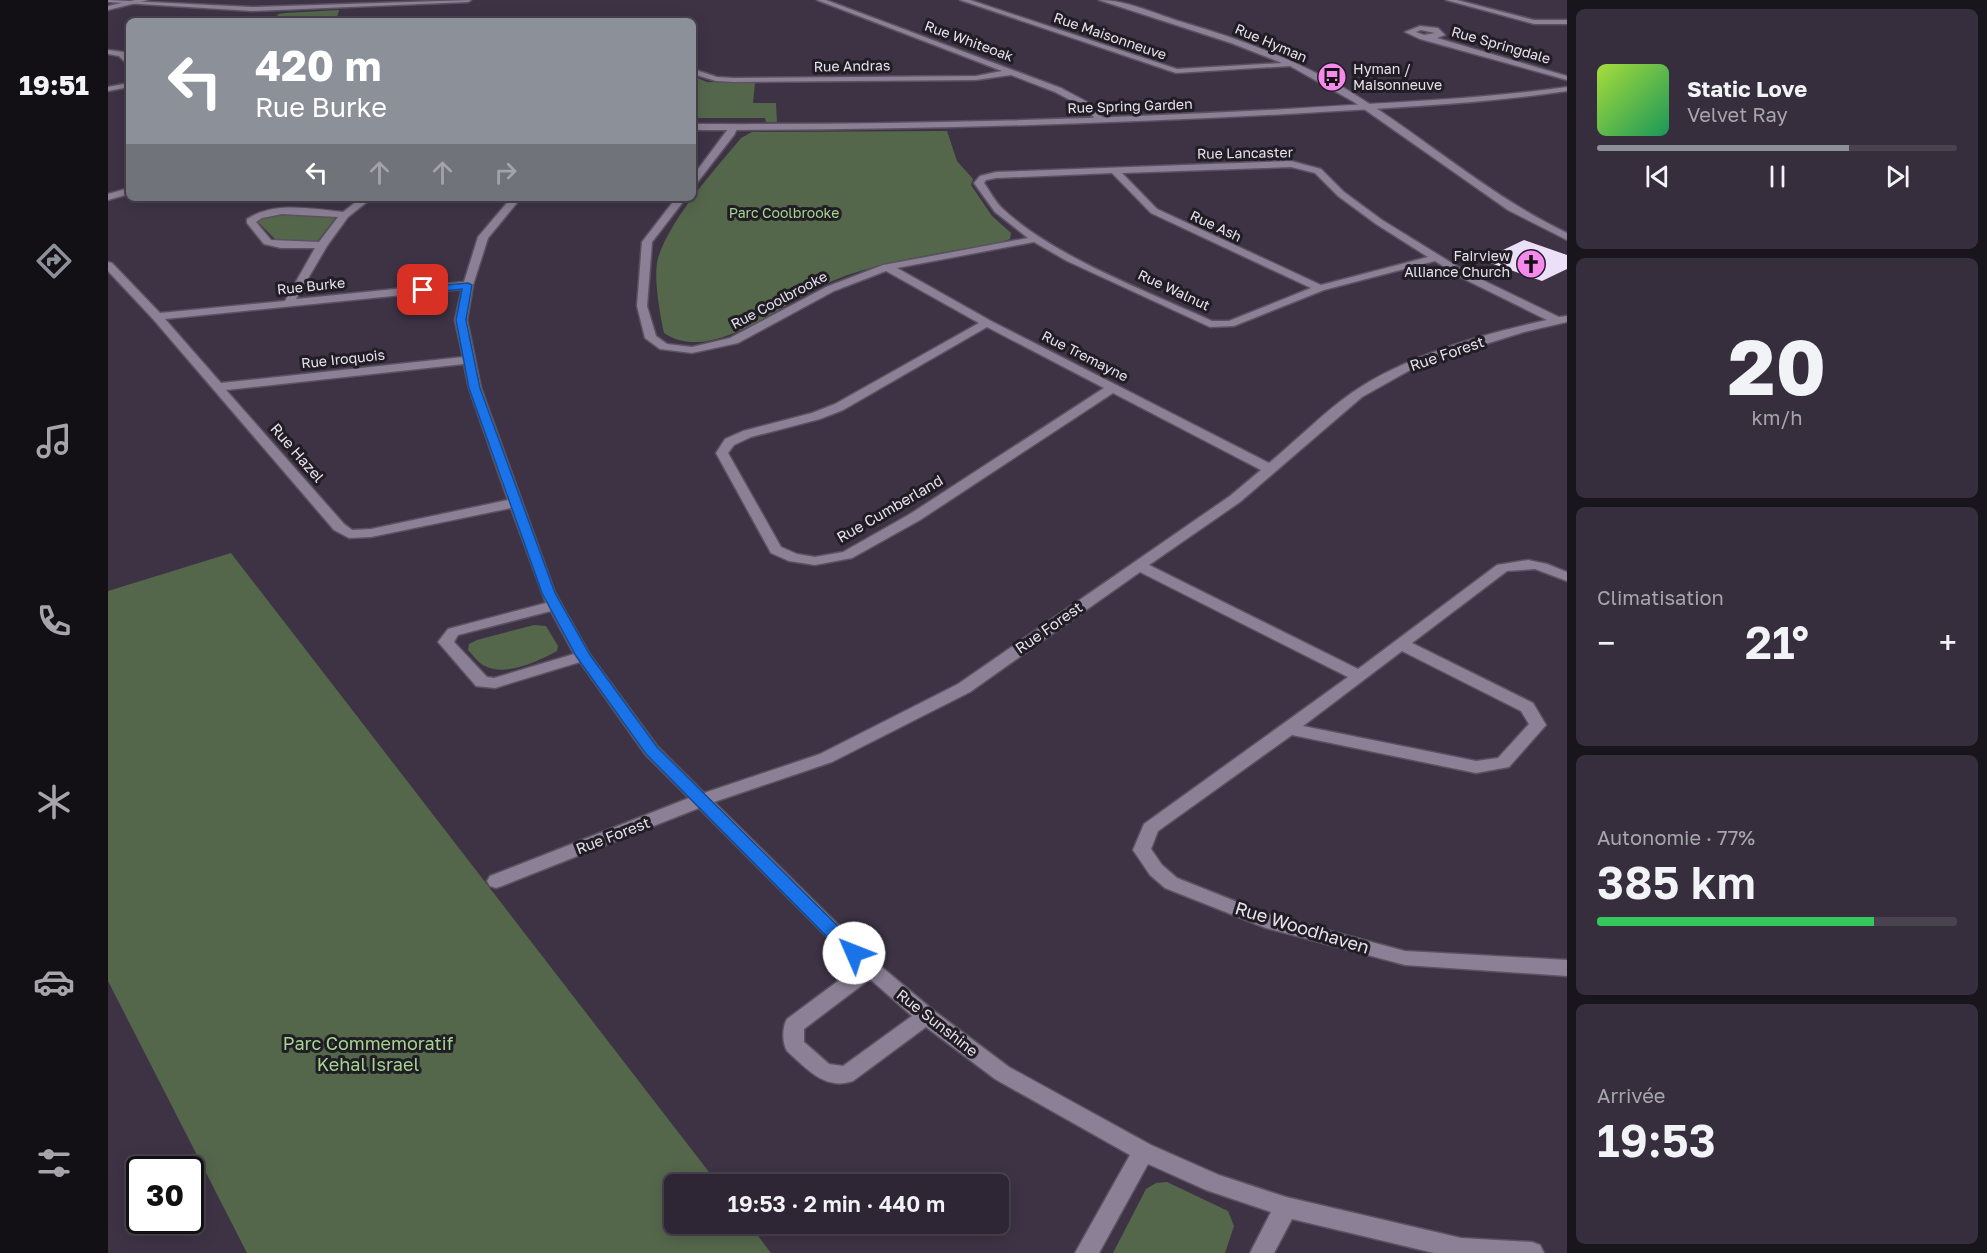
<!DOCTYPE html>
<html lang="fr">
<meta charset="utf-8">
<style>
:root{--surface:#2e2634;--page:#362e3c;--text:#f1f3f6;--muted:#a7a5ac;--line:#49434f;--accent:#8c9099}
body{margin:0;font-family:"Golos Text",sans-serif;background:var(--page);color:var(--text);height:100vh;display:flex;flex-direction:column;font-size:22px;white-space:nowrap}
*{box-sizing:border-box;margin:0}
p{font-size:20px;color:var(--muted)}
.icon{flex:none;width:33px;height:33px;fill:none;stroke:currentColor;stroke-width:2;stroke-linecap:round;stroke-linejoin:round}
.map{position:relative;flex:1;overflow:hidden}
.details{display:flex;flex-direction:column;gap:9px;padding:9px;background:#19151d;width:420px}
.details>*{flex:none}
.hud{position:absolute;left:18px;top:18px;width:570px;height:183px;border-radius:9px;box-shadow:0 3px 15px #0003,0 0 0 2px var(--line);background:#8c9099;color:#fff;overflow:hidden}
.speed{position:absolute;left:18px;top:1156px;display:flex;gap:12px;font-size:30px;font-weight:700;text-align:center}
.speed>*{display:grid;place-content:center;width:78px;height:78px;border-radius:50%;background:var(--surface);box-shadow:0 3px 15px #0003,0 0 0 2px var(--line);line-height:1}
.speed .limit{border:3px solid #111;border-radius:9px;background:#fff;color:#111}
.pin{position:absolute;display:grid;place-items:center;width:51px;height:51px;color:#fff;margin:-26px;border-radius:12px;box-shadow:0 3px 9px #0006}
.me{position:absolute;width:66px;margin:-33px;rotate:314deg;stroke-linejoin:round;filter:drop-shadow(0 0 4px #0008)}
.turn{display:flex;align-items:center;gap:21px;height:126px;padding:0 30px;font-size:27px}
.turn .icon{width:78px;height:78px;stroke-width:2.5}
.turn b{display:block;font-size:42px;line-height:51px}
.lanes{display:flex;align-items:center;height:57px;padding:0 30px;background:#0003;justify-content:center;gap:30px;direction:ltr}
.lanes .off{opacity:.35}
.big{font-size:45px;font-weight:600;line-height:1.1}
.details .tile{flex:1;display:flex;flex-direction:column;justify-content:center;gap:9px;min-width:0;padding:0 21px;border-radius:9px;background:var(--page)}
.details .dial{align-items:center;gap:0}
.dial b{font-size:78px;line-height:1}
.song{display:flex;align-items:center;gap:18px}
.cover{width:72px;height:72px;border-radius:9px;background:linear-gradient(135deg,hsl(80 70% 55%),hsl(150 70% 35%))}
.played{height:6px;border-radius:3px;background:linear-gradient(90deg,var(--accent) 70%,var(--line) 70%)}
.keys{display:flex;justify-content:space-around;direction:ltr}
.heat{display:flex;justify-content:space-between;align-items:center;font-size:33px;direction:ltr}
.charge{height:9px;border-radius:4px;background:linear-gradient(90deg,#34c759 77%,var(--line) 0)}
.trip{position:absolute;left:556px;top:1174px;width:345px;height:60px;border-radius:9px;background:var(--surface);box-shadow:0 3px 15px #0003,0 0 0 2px var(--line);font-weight:600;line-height:60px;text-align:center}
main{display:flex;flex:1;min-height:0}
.dock{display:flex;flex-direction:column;width:108px;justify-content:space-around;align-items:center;background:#120f15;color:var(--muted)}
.dock .icon{width:42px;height:42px}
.dock .on{color:var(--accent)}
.dock b{font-size:27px;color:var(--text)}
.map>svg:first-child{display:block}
.green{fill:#54674b}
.building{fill:#ece0f8}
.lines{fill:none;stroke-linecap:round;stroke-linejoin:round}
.minor-casing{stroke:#5b5261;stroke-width:3}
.tertiary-casing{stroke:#5b5261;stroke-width:3}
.minor{fill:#8b8095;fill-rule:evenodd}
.tertiary{fill:#8b8095;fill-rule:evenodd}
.route{fill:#1a73e8;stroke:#114b97;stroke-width:1.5}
.labels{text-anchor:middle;stroke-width:6;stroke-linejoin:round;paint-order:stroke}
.far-street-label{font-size:14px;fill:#e7e1ed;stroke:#211d25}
.far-poi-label{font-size:14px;fill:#e7e1ed;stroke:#211d25;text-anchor:start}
.far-park-label{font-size:14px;fill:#a5d490;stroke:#211d25}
.street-label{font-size:15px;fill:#e7e1ed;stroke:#211d25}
.near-street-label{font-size:18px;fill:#e7e1ed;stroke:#211d25}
.near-park-label{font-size:18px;fill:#a5d490;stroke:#211d25}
</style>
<main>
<nav class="dock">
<b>19:51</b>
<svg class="icon on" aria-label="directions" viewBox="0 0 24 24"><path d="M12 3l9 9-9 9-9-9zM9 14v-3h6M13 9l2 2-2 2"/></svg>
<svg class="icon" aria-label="music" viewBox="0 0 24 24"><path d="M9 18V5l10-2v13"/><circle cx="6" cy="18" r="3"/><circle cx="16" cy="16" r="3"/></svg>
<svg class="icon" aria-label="phone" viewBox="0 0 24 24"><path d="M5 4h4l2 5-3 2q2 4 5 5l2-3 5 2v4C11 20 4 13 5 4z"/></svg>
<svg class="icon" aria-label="climate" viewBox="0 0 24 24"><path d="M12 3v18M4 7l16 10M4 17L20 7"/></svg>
<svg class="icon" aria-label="car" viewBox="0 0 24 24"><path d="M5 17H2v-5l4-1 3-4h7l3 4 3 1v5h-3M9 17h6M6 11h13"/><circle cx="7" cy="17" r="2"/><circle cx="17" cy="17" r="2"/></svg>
<svg class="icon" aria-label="filters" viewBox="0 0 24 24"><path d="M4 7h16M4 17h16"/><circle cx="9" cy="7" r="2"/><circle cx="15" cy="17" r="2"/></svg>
</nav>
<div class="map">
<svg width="1459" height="1253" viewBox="0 0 1459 1253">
<rect width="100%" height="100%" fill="#3d3345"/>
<g class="green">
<path d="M 231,10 L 228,21 L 167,21 L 170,14 L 177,13 Z"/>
<path d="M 585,76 L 599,82 L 647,83 L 645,103 L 668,103 L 669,122 L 658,122 L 657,118 L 585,118 Z"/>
<path d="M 839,131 L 849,161 L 865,179 L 863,185 L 884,216 L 903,233 L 902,239 C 886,246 865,247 848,250 C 801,259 754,266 711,287 C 670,307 601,364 556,333 C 552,314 544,273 551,255 C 566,214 605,172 633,138 L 644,132 Z"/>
<path d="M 179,213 L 228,217 L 208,243 L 167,239 L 150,222 L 154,218 Z"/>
<path d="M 123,553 L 611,1185 L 567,1185 L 567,1224 L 641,1224 L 663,1253 L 139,1253 L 0,981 L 0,591 Z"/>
<path d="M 426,625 L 438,626 L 450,646 L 449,651 C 430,661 398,677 377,666 C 370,663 365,655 360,650 L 361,644 L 369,640 Z"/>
<path d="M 1059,1182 L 1120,1211 L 1126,1226 L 1117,1253 L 1005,1253 L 1038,1189 L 1048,1183 Z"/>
</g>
<path class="building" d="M 1416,240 L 1459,255 L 1459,269 L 1434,281 L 1374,260 Z"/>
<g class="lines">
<g class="minor-casing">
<g id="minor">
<path d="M 27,0 L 40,0 L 0,10 L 0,6 Z"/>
<path d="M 709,0 L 718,0 L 953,88 L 983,104 L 997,120 L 990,122 L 977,108 L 947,92 L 903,75 L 868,80 L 626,82 L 608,81 L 585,74 L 585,69 L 609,77 L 626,78 L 868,76 L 894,71 Z"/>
<path d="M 852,0 L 862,0 L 1069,69 L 1174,63 L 1123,43 L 991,0 C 1018,0 1048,14 1074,22 C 1125,37 1175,55 1222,80 C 1305,126 1373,192 1459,233 L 1459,240 L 1400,210 L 1246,102 L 1182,66 L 1068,73 Z"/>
<path d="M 1338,0 L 1349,0 L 1426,20 L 1459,20 L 1459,24 L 1426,24 Z"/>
<path d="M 1312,26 L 1330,28 L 1337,35 L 1329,38 L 1459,76 L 1459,80 L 1312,39 L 1297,32 ZM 1313,30 L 1327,33 L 1316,35 L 1308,32 Z"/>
<path d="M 0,50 L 16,52 L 21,59 L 21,66 L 11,56 L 0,54 Z"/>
<path d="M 21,83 L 21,87 L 0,91 L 0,87 Z"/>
<path d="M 623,125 L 630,127 L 626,135 L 588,184 L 585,185 L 585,176 Z"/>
<path d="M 1183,161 L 1213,169 L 1236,192 L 1274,220 L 1360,273 L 1451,317 L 1459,316 L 1459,322 L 1416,332 L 1311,365 L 1254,397 L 1132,502 L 1041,565 L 1250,669 L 1389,565 L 1420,560 L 1439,564 L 1459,572 L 1459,581 L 1427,569 L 1399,571 L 1304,643 L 1425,703 L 1438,725 L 1401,767 L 1368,773 L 1184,735 L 1050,831 L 1043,849 L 1054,865 L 1069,878 L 1162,915 L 1297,951 L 1459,960 L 1459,976 L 1297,965 L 1158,928 L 1057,888 L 1042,875 L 1025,850 L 1036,824 L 1240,677 L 1032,572 L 862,692 L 724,762 L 606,802 L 769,963 L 825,1010 L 901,1067 L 1043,1145 L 1111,1175 L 1178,1197 L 1353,1238 L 1424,1242 L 1432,1245 L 1436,1253 L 1326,1253 L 1184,1219 L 1166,1253 L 1142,1253 L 1163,1212 L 1098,1190 L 1040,1164 L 991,1253 L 967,1253 L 1022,1155 L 887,1079 L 818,1027 L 745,1081 C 717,1091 698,1068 679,1051 C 674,1042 674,1028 679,1019 L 749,967 L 591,808 L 394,886 L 388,888 L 382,886 L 379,881 L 382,876 L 581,798 L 537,754 L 472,662 L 387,688 L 368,686 L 330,642 L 340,629 L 438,603 L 403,508 L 263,537 L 241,538 L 226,530 L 45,319 L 0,271 L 0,262 L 4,263 L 52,313 L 177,301 L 207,248 L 173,248 L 156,244 L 139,223 L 139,219 C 167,201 203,209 235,212 L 253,198 L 264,198 L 240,217 L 219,246 L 188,299 L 356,282 L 370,237 L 403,198 L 413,198 L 380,238 L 365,285 L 359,320 L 373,388 L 447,593 L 482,655 L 549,746 L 596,793 L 712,754 L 850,684 L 1122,496 L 1153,470 L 1005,393 L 812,520 L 744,558 L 707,565 L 681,561 L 663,553 L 608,453 L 617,439 L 635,431 L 704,413 L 727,404 L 871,323 L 778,271 L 726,291 L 630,343 L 584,353 L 552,349 L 537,338 L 529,306 L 534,242 L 568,198 L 578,198 L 544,242 L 539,306 L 548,336 L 559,344 L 584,347 L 622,338 L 718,287 L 775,265 L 920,238 L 887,212 L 866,183 L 872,176 L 888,172 ZM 1183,167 L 1207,173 L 1230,196 L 1268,224 L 1320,257 L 1213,285 L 1049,209 L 1014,173 ZM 1004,173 L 1043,213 L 1203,288 L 1121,321 L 1104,321 C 1039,291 946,257 895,209 C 887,202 882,191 876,183 L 878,180 L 888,178 ZM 174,214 L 230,217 L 211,242 L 163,240 L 148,222 L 154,218 ZM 926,242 L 959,261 L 1102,327 L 1126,326 L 1216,290 L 1327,261 L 1352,277 L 1439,320 C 1378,333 1297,356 1245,392 C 1216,412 1189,440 1161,463 L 883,321 L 789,268 ZM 354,289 L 347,320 L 355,357 L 113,383 L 57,319 ZM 879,327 L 996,388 L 802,514 L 735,552 L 707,557 L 689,554 L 673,547 L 620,453 L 626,445 L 643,437 L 712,419 L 735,410 ZM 356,364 L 361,388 L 400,500 L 263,529 L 244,530 L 236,524 L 118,390 ZM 443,611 L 466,654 L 386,678 L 379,677 L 346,642 L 350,635 ZM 1294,651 L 1413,711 L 1421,724 L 1390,758 L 1368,761 L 1195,726 ZM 762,979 L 804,1016 L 735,1066 L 721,1064 L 696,1042 L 696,1029 Z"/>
<path d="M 21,188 L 21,194 L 0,200 L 0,194 Z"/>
</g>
</g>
<g class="tertiary-casing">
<g id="tertiary">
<path d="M 0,0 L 144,7 L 363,0 L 360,2 L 144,11 L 0,2 Z"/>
<path d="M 1459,87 L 1459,91 C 1366,105 1272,108 1179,114 C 981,125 783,130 585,130 L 585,124 C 783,125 981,120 1179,109 C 1272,103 1366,100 1459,87 Z"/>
</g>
</g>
<use href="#minor" class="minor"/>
<use href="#tertiary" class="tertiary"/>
</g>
<path class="route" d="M 360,283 L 364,285 L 358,320 L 372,388 L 447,593 L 482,655 L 549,747 L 753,949 L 755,953 L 753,958 L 746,960 L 740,958 L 538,754 L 468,656 L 434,593 L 361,388 L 348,320 L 354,289 L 315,293 L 310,290 L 315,287 Z"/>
<defs>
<g id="bus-disc" transform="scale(1.5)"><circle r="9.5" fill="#f788ec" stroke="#211d25"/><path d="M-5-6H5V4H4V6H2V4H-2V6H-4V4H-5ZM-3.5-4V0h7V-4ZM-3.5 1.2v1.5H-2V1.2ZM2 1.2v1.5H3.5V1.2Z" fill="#111"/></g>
<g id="church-disc" transform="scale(1.5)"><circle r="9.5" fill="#f788ec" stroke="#211d25"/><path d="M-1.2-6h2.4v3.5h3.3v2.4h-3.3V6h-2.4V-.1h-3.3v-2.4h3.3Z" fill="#111"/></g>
</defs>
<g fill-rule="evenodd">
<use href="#bus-disc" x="1224" y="77"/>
<use href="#church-disc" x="1423" y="264"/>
</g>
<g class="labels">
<g class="far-street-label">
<text transform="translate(1002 36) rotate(19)" y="5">Rue Maisonneuve</text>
<text transform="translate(861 41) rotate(20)" y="5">Rue Whiteoak</text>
<text transform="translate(1163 43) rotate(23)" y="5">Rue Hyman</text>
<text transform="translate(1393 45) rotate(16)" y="5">Rue Springdale</text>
<text transform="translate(744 66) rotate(-1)" y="5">Rue Andras</text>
<text transform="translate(1022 106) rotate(-2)" y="5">Rue Spring Garden</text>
<text transform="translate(1137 153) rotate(-1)" y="5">Rue Lancaster</text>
<text transform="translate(1108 226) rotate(25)" y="5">Rue Ash</text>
<text transform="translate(203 286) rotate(-6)" y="5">Rue Burke</text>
<text transform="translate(1066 290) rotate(25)" y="5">Rue Walnut</text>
<text transform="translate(671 300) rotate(-28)" y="5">Rue Coolbrooke</text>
<text transform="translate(977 356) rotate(27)" y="5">Rue Tremayne</text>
<text transform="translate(235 359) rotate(-6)" y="5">Rue Iroquois</text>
</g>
<g class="far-poi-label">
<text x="1245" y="74">Hyman /<tspan x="1245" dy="16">Maisonneuve</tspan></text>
<text x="1402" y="261" text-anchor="end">Fairview<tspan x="1402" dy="16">Alliance Church</tspan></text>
</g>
<g class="far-park-label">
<text x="676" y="218">Parc Coolbrooke</text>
</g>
<g class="street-label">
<text transform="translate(1339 354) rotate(-19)" y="5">Rue Forest</text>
<text transform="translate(189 453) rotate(49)" y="5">Rue Hazel</text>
<text transform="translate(782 509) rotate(-30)" y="5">Rue Cumberland</text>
<text transform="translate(941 628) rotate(-35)" y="5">Rue Forest</text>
<text transform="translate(505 836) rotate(-21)" y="5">Rue Forest</text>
<text transform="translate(829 1023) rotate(38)" y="5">Rue Sunshine</text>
</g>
<g class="near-street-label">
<text transform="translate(1194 928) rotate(17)" y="6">Rue Woodhaven</text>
</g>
<g class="near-park-label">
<text x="260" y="1050">Parc Commemoratif<tspan x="260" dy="21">Kehal Israel</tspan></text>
</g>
</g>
</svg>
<div class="speed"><div class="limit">30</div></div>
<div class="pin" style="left:315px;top:290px;background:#d93025"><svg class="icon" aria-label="arrive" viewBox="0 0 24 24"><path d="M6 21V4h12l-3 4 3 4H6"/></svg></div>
<svg class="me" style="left:746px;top:953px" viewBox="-20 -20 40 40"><circle r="19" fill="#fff"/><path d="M0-13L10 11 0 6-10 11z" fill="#1a73e8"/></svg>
<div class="trip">19:53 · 2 min · 440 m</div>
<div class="hud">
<div class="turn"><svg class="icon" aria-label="left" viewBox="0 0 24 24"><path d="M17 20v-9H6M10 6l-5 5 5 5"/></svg><div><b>420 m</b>Rue Burke</div></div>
<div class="lanes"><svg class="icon" aria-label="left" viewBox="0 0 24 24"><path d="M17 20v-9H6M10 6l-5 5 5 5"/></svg><svg class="icon off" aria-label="ahead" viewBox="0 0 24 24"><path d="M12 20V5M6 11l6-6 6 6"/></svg><svg class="icon off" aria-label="ahead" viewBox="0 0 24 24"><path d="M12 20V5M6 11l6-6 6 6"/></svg><svg class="icon off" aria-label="right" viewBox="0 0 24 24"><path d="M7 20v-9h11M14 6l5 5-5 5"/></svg></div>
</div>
</div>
<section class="details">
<div class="tile">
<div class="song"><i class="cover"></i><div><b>Static Love</b><p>Velvet Ray</p></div></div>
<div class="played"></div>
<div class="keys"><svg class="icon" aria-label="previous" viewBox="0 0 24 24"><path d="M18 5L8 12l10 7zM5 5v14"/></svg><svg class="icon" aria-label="pause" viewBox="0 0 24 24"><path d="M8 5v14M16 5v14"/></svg><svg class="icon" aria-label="next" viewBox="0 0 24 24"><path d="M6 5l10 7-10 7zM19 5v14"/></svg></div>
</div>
<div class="tile dial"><b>20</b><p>km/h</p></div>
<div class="tile"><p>Climatisation</p>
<div class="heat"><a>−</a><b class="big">21°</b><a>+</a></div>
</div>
<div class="tile"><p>Autonomie · 77%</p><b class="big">385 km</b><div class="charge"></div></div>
<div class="tile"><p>Arrivée</p><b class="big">19:53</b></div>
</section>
</main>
